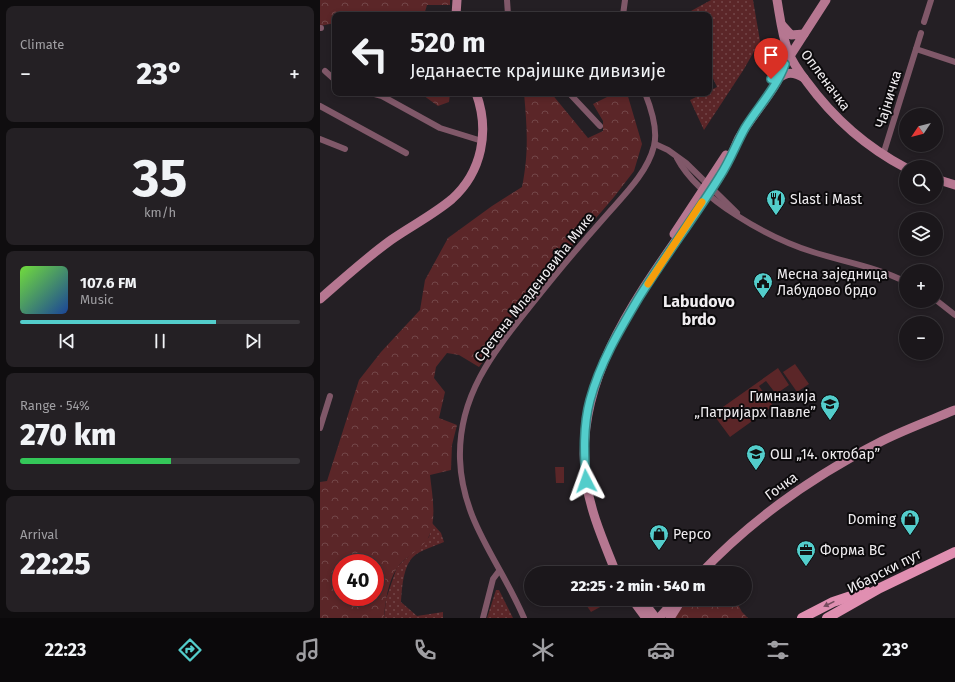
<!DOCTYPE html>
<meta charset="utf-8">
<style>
:root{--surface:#1b171b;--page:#242024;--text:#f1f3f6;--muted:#a09fa3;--line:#39363a;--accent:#53cdcb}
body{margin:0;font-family:"Fira Sans",sans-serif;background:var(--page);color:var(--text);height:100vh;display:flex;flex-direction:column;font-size:15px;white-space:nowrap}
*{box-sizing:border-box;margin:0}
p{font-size:13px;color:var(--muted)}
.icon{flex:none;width:22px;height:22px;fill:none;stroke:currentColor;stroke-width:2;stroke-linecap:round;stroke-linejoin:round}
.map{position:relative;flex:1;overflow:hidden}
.panel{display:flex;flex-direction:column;gap:6px;padding:6px;background:#0f0d0f;width:320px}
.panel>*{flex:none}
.banner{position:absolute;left:12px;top:12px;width:380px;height:84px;border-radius:8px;box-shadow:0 2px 6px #0003,0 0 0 1px var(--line);background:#1b171b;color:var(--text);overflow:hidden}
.needle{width:26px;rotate:235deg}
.tools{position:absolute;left:579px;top:108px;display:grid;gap:8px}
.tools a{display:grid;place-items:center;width:44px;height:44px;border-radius:50%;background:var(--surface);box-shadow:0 2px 6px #0003,0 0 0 1px var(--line);font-size:20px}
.speed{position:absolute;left:12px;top:554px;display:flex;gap:8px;font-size:20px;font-weight:700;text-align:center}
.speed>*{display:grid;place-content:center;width:52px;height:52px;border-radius:50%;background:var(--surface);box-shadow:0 2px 6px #0003,0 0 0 1px var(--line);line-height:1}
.speed .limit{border:6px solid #d22;background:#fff;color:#111}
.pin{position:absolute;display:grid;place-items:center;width:34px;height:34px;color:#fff;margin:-41px -17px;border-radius:50% 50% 50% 0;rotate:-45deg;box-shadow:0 0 4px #0007}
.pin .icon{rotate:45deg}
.me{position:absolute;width:44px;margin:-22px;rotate:356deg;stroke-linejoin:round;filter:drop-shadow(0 0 3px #0008)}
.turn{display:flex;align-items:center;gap:14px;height:84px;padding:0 12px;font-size:18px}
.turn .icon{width:52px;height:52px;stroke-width:2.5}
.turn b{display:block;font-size:28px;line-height:34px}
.big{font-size:30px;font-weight:800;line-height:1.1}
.panel .widget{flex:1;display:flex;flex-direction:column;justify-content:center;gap:6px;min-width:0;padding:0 14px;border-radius:8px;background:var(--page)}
.panel .dial{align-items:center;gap:0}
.dial b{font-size:52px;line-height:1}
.song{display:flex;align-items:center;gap:12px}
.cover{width:48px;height:48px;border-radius:6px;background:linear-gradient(135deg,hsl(100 70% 55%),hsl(220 70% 35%))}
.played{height:4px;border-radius:2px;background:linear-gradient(90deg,var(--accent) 70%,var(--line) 70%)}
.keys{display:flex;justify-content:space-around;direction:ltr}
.heat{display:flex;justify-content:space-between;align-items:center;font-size:22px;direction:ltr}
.charge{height:6px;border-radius:3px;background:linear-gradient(90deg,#34c759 54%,var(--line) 0)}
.trip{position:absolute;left:204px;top:566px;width:228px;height:40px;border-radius:20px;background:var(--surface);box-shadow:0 2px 6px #0003,0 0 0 1px var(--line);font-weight:800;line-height:40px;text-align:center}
.tab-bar{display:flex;height:64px;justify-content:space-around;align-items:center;background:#0b090b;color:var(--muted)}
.tab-bar .icon{width:28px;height:28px}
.tab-bar .on{color:var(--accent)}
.tab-bar b{font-size:18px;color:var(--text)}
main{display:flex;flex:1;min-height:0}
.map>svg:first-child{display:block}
.grass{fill:url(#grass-dots)}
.forest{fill:url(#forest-crowns);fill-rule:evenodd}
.pitch{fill:#5b2628}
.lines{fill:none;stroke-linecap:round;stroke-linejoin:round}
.street{stroke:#805869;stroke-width:6}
.secondary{stroke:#b67791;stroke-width:9}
.primary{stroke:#e08fb1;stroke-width:10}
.oneway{fill:#764c5e}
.route-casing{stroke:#368584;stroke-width:10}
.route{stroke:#53cdcb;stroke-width:7}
.slow{stroke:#f59e0b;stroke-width:7}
.labels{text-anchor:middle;stroke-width:4;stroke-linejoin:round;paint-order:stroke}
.street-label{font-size:14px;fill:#f0edf0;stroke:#0c0a0c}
.poi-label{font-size:14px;fill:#f0edf0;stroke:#0c0a0c;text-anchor:start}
.quarter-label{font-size:16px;font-weight:bold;fill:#f0edf0;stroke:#0c0a0c}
</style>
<main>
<section class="panel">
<div class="widget"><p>Climate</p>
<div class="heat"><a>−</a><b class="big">23°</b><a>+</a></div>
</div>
<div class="widget dial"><b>35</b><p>km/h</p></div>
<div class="widget">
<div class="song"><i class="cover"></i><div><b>107.6 FM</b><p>Music</p></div></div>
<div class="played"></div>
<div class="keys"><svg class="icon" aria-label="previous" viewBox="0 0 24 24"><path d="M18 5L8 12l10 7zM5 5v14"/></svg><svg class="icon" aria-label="pause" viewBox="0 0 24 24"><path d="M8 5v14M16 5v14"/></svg><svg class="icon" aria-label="next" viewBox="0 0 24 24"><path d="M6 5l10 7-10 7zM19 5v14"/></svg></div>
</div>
<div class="widget"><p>Range · 54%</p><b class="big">270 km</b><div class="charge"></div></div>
<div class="widget"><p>Arrival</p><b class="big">22:25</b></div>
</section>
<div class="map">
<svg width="635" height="618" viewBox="0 0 635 618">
<defs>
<pattern id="grass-dots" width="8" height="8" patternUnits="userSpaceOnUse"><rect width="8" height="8" fill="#5b2628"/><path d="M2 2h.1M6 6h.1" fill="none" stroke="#734648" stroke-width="1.8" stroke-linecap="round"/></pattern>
<pattern id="forest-crowns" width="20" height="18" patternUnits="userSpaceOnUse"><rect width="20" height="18" fill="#5b2628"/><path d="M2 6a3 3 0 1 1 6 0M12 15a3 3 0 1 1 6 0" fill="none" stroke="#734648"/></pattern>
</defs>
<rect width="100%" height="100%" fill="#241f24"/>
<g class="grass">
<path d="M 391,0 L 433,0 L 440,41 L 424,69 L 384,130 L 370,100 L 384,93 L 389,93 L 389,91 L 397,87 L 389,70 L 389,15 L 349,15 L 354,12 L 371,11 Z"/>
<path d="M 112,523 L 121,533 L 124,542 C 115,546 100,550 93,557 C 83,567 82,588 81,602 L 97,616 L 123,612 L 123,618 L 64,618 L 66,599 L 77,567 L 109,537 Z"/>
<path d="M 176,590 L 179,590 L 193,618 L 167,618 Z"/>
</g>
<g class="forest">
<path d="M 0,0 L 130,0 L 130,5 L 107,5 L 104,15 L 15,15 L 15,23 L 0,26 Z"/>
<path d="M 100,93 L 130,93 L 129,102 L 118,106 Z"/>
<path d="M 204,93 L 231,93 L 268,138 L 283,131 L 283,121 L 273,104 L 295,93 L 307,93 L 322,144 L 314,171 L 294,197 L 182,328 L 186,332 L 159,367 L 139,355 L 127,353 L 116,367 L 114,378 L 125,392 L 119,418 L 137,425 L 132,445 L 131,470 L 110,475 C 112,494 117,518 109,536 C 105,548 84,557 77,568 C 68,582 65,602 64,618 L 0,618 L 0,482 L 7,481 L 39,380 L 61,352 L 100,310 L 105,280 L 128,238 L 172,206 L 202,187 C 209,153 207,127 204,93 ZM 21,563 L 55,563 L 55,597 L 21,597 Z"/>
<path d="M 369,599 L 373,601 L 374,599 L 415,599 L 422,612 L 428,618 L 354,618 Z"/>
</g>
<g class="pitch">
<path d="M 475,364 L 489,384 L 477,392 L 463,372 Z"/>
<path d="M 458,368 L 469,385 L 456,394 L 446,381 L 439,386 L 453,406 L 410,437 L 393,414 Z"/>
<path d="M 235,467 L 244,467 L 244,483 L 236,483 Z"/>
<path d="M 262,599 L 277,599 L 282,606 L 271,612 Z"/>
</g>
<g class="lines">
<g class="street">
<path d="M 187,0 L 188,15"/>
<path d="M 303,15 L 305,0"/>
<path d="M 604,22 L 611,0"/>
<path d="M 0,28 L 1,28"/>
<path d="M 596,49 L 635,62"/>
<path d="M 5,71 L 15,80"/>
<path d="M 51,93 L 62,96 L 120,128 L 162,141"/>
<path d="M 249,93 L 280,126"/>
<path d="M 0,106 L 86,153"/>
<path d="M 0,139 L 25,149"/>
<path d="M 335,144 L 348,150 L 366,163 L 417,213"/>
<path d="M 563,155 L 601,33"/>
<path d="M 357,158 C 379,200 449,238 493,252 C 524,262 557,267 586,282"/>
<path d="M 616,300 L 635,315"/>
<path d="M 0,428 L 10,396"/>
<path d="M 163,618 L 173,579 L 179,571"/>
<path d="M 204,618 C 181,563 142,522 140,459 C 138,392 177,348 216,299 C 238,271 261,244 284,218 C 302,197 327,174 334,146 C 338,130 331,108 325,93"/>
</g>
<g class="secondary">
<path d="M 457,0 C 460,17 462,35 468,51 C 472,62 480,73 487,82 C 514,119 546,147 586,168"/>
<path d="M 136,15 L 137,0"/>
<path d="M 462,25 L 471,35 L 484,34"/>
<path d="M 468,59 L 506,0"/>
<path d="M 458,79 C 467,71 474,72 484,78"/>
<path d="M 616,179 L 635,185"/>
<path d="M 354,234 L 406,155"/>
<path d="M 0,299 C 23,279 46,258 71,240 C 91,226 113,215 132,199 C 162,172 170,131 156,93"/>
<path d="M 296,573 C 284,542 271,514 266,481 C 250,364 341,268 400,176 C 408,164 413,151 419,138 C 433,113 456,91 465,64"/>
<path d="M 381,573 C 433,518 495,475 562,441 C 586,429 611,420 635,410"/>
<path d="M 312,599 L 326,618"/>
<path d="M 321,599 L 336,618"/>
<path d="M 339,618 L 356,599"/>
<path d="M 350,618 L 362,599"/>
</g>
<g class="primary">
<path d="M 482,618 L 513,602 L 546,591"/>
<path d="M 507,618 L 560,588 L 635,552"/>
</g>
</g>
<defs><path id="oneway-solid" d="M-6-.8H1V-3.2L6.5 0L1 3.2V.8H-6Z"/></defs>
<use class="oneway" href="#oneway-solid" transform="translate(509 604) rotate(154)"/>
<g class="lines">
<g class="route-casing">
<path id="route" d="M 266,481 C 264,454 263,426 270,400 C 280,363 299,331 318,299 C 344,257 374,218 400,176 C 410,161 416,144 425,128 C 438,107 457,87 465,64 L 451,79"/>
</g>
<use href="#route" class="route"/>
<path class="slow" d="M 328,284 L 382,202"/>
</g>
<defs>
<g id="restaurant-pin" transform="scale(1)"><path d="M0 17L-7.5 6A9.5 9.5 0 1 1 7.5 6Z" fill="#53cdcb" stroke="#0c0a0c"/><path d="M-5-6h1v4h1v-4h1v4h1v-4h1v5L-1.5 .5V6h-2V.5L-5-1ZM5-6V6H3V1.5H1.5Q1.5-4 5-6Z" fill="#111"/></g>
<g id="civic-pin" transform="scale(1)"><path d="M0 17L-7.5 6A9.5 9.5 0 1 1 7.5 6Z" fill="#53cdcb" stroke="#0c0a0c"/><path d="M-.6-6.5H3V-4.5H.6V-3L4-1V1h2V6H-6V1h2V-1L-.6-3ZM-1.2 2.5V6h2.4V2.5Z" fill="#111"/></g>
<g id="school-pin" transform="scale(1)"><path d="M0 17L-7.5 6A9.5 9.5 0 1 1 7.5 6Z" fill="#53cdcb" stroke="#0c0a0c"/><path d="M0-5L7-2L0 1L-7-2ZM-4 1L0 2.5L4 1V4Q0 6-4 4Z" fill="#111"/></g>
<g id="shop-pin" transform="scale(1)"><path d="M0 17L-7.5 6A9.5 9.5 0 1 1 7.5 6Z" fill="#53cdcb" stroke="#0c0a0c"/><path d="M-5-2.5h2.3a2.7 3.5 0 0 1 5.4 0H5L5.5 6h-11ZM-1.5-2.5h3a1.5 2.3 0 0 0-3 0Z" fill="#111"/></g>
<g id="office-pin" transform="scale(1)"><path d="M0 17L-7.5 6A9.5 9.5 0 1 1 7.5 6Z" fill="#53cdcb" stroke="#0c0a0c"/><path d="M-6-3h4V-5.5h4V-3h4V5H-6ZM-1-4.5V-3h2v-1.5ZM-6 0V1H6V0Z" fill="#111"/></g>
</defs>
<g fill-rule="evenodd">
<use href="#restaurant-pin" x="456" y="199"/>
<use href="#civic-pin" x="443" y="282"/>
<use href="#school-pin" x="510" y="404"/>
<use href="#school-pin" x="436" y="454"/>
<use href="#shop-pin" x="590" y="519"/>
<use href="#shop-pin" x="339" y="534"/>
<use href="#office-pin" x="486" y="550"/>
</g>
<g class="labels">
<g class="street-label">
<text transform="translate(506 80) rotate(53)" y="5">Опленачка</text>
<text transform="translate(568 99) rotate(-73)" y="5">Чајничка</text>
<text transform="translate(214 287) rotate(-52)" y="5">Сретена Младеновића Мике</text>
<text transform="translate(461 486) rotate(-36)" y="5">Гочка</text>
<text transform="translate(564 571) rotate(-27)" y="5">Ибарски пут</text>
</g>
<g class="poi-label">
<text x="470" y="204">Slast i Mast</text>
<text x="457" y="279">Месна заједница<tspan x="457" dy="16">Лабудово брдо</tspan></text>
<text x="496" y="401" text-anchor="end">Гимназија<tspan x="496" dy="16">„Патријарх Павле”</tspan></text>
<text x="450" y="459">ОШ „14. октобар”</text>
<text x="576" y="524" text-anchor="end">Doming</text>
<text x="353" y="539">Pepco</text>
<text x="500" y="555">Форма ВС</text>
</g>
<g class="quarter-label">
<text x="379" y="307">Labudovo<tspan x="379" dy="18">brdo</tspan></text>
</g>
</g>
</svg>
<div class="tools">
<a><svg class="needle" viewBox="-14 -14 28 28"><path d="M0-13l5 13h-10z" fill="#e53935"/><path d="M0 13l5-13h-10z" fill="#a09fa3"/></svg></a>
<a><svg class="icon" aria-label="search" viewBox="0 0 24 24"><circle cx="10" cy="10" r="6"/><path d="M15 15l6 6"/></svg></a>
<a><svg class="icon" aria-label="layers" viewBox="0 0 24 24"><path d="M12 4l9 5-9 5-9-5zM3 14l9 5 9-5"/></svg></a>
<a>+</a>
<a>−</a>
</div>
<div class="speed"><div class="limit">40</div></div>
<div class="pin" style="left:451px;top:79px;background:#d93025"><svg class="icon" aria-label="arrive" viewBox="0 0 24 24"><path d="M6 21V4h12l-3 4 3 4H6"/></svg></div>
<svg class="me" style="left:266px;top:481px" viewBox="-20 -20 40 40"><path d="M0-17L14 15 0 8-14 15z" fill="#53cdcb" stroke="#fff" stroke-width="4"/></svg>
<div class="trip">22:25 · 2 min · 540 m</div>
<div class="banner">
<div class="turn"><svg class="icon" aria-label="left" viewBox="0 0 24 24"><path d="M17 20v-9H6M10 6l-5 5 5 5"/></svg><div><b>520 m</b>Једанаесте крајишке дивизије</div></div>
</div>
</div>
</main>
<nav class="tab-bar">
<b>22:23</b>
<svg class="icon on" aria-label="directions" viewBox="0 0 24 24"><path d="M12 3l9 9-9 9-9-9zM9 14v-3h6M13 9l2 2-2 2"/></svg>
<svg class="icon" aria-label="music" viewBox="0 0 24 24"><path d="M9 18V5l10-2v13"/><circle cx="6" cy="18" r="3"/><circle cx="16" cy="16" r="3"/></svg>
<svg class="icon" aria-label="phone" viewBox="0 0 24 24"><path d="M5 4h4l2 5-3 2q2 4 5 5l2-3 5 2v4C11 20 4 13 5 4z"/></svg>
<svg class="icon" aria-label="climate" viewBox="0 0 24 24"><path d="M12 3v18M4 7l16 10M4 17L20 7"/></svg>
<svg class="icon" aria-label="car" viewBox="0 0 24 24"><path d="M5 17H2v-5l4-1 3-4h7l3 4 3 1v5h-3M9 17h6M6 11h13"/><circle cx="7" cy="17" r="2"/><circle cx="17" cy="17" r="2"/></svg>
<svg class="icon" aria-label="filters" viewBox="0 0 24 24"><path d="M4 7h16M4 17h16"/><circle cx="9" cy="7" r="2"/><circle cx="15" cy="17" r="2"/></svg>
<b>23°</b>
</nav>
